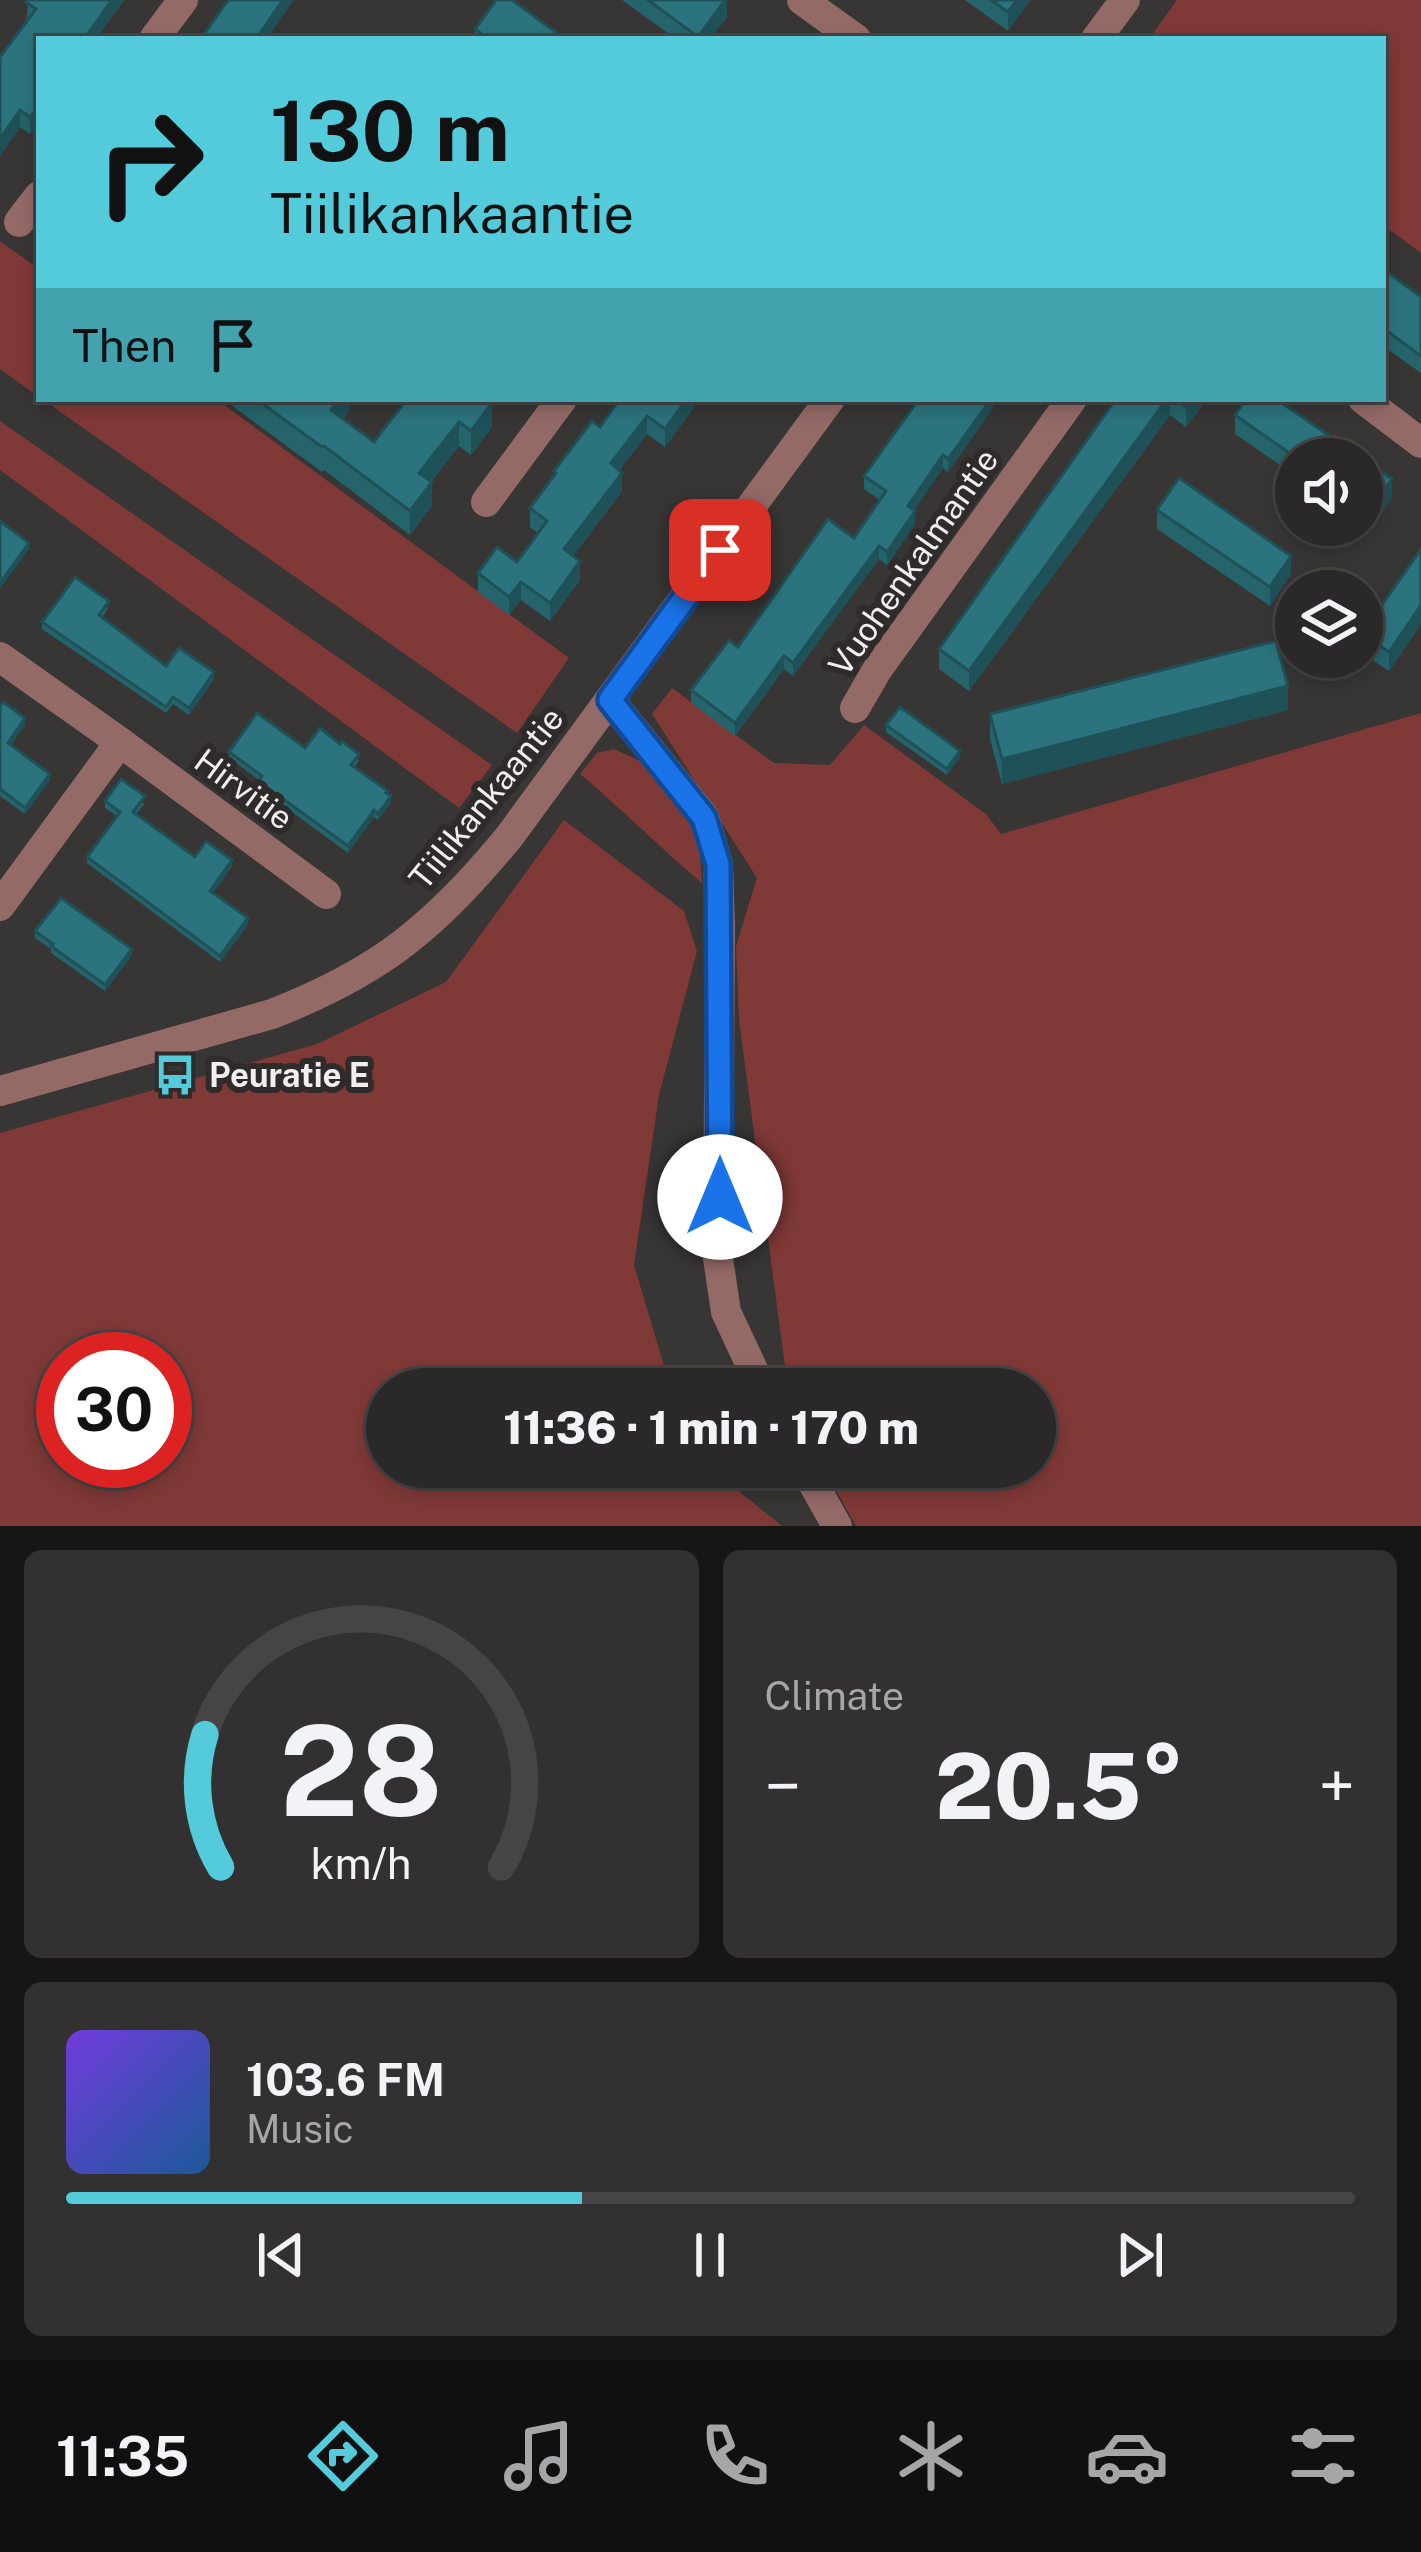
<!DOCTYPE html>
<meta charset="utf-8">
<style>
:root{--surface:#2a2828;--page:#323030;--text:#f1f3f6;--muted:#a5a6a8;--line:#464445;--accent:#53cbda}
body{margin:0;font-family:"Public Sans",sans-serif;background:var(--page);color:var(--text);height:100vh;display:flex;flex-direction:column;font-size:45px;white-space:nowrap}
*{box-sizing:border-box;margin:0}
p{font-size:39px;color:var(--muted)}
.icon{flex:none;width:66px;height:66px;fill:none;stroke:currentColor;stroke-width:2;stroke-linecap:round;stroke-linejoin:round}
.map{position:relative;height:1526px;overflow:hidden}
.sheet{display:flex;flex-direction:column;gap:24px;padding:24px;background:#171616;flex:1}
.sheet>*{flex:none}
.hud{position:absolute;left:36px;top:36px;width:1350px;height:366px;border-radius:0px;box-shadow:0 6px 18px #0003,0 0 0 3px var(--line);background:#53cbda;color:#111;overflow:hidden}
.controls{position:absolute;left:1275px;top:438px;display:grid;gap:24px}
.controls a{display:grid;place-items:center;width:108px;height:108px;border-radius:50%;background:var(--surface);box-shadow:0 6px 18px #0003,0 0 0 3px var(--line);font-size:60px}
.speed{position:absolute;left:36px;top:1332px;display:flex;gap:24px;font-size:60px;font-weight:700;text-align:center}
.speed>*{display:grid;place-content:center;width:156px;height:156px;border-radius:50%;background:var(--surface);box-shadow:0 6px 18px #0003,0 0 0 3px var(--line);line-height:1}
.speed .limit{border:18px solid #d22;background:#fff;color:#111}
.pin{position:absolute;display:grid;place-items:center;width:102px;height:102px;color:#fff;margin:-51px;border-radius:24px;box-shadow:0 6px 18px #0006}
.me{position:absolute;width:132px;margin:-66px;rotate:0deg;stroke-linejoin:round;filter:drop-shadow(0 0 9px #0008)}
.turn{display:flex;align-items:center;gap:42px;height:252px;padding:0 36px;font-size:54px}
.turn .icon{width:156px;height:156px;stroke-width:2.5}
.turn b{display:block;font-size:84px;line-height:102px}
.then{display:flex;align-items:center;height:114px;padding:0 36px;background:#0003;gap:24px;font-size:45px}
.big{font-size:90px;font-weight:800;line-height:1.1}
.sheet .tile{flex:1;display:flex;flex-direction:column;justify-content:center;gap:18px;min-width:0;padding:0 42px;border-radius:18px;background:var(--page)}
.sheet .dial{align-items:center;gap:0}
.dial svg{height:312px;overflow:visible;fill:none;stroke:var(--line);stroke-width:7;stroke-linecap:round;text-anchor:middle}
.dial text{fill:var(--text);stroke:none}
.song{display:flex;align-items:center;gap:36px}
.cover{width:144px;height:144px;border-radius:18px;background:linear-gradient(135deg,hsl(260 70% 55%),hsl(210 70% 35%))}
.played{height:12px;border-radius:6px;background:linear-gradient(90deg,var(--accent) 40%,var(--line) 40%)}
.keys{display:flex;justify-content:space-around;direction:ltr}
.heat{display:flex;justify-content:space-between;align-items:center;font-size:66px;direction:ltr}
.sheet .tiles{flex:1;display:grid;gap:24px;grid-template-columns:1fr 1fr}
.tile:last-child{grid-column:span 2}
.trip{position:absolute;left:366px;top:1368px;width:690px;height:120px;border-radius:60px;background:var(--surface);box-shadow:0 6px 18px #0003,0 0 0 3px var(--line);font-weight:800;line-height:120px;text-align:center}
.dock{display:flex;height:192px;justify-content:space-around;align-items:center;background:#111010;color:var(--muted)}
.dock .icon{width:84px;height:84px}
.dock .active{color:var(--accent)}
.dock b{font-size:54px;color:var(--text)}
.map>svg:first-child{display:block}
.green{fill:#7f3937;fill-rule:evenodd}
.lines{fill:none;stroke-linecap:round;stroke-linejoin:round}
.minor{stroke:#946a67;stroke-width:30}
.wall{fill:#26646c}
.shaded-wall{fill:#1f5158}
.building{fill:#2c747d;stroke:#1f5158;stroke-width:3}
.route-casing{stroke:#114b97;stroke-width:30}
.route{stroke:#1a73e8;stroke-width:21}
.labels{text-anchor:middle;stroke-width:12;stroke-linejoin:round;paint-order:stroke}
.street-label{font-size:33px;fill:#f1efef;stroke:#2e2b2a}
.poi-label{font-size:33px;font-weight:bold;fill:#f1efef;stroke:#2e2b2a;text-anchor:start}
</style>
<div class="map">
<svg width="1421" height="1526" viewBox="0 0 1421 1526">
<rect width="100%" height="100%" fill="#383535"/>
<g class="green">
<path d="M 1177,0 L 1421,0 L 1421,253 L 1383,225 L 1383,39 L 1149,39 Z"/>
<path d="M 0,241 L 39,269 L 39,397 L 0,369 Z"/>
<path d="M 42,399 L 216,399 L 569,658 L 517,733 Z"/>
<path d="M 0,421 L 492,765 L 459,808 L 0,470 Z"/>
<path d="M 672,688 L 774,763 L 830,765 L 864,725 L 986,814 L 1001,834 L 1421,713 L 1421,1526 L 856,1526 L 823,1467 L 1035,1467 L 1035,1389 L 788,1389 L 739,1020 L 736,946 L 757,878 L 652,714 Z"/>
<path d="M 614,749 L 640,761 L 698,826 L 702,883 C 660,848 622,809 580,774 L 597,753 Z"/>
<path d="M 564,820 L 684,911 L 697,951 L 659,1095 L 634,1265 L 671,1389 L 387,1389 L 387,1467 L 709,1467 L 782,1526 L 0,1526 L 0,1133 L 317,1044 L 446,982 ZM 165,1359 L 165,1461 L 63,1461 L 63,1359 Z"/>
</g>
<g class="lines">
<g class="minor">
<path d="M 802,0 L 856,39"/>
<path d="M 154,39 L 183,0"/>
<path d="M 1096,39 L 1125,0"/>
<path d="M 19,222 L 39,196"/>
<path d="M 1363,399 L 1421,443"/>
<path d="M 486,502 L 562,399"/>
<path d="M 0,657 L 120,742 L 0,906"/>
<path d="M 610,700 L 704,817 L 718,864 L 720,928 L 718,1258 L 726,1312 L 762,1389"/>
<path d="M 855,708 L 877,670 L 1072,399"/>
<path d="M 120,742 L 326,894"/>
<path d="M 0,1091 L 272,1014 C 382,971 434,927 509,837 L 830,399"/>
<path d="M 804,1467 L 837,1526"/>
</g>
</g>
<g class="wall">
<path d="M 28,0 L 124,0 L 96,39 L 39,39 L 30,134 L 20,127 L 0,156 L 0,57 L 27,20 Z"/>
<path d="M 622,0 L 727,0 L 727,17 L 710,39 L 676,39 Z"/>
<path d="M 965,0 L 1030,0 L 1008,31 Z"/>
<path d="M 475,29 L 565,39 L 475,39 Z"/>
<path d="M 1383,241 L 1389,263 L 1384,270 L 1421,297 L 1421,373 L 1383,346 Z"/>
<path d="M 223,399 L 349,399 L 349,410 L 343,419 L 374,442 L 407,399 L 495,399 L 492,403 L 492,427 L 471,455 L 459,446 L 431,482 L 432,506 L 410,535 L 324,470 L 322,472 Z"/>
<path d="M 620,399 L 700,399 L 665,447 L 647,434 L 619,470 L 622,491 L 573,556 L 580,580 L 550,621 L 521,600 L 509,615 L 478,592 L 478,573 L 517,562 L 538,533 L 530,527 L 530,508 L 554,476 L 554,471 L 600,427 Z"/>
<path d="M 919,399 L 994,399 L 993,408 L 948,472 L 943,468 L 914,510 L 915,524 L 887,565 L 879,559 L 793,676 L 784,669 L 735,736 L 691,703 L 691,690 L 854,538 L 880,500 L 864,489 L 864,476 Z"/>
<path d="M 1116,399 L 1207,399 L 1186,427 L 1170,415 L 969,691 L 939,669 L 939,649 Z"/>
<path d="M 1246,399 L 1276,399 L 1392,479 L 1392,498 L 1371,528 L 1362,522 L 1362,459 L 1296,459 L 1296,476 L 1235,434 L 1235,415 Z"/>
<path d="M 1157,510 L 1291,574 L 1270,606 L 1157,529 Z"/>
<path d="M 1421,549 L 1421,624 L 1389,671 L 1362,653 L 1362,634 Z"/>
<path d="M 109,607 L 102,617 L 166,666 L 214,679 L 189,715 L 173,704 L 166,713 L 42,629 L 42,622 Z"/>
<path d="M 0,706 L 25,725 L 11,745 L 50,780 L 25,814 L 0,796 Z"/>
<path d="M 1288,710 L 1002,784 L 990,739 L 990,714 Z"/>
<path d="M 886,725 L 960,757 L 947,775 L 886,732 Z"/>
<path d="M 305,748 L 359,760 L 355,767 L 386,793 L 391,803 L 378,820 L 374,817 L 348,853 L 258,787 L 259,780 L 229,758 L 229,752 Z"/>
<path d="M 105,801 L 145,803 L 136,814 L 195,857 L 232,866 L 213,893 L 248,925 L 220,962 L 87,863 L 87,857 L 117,816 L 105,808 Z"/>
<path d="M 35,931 L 132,955 L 105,991 L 51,953 L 51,949 L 35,938 Z"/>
</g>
<g class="shaded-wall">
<path d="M 112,0 L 124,0 L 96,39 L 84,39 Z"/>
<path d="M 283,0 L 294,0 L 267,39 L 256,39 Z"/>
<path d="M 725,0 L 727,0 L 727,17 L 710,39 L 698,39 Z"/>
<path d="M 1017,0 L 1030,0 L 1008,31 L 1008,12 Z"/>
<path d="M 39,106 L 39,123 L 30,134 L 30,117 Z"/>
<path d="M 20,110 L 20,127 L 0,156 L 0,139 Z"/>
<path d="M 1389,245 L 1389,263 L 1383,271 L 1383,253 Z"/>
<path d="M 339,399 L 349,399 L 349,410 L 331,434 L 331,410 Z"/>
<path d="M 480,399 L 495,399 L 492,403 L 492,427 L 471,455 L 471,431 Z"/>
<path d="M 687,399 L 700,399 L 665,447 L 665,429 Z"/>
<path d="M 989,399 L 994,399 L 993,408 L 948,472 L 948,459 Z"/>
<path d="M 1167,399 L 1170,399 L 1170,415 L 969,691 L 969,671 Z"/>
<path d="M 1192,399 L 1207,399 L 1186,427 L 1186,407 Z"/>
<path d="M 647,416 L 647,434 L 611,482 L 611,463 Z"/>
<path d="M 459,422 L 459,446 L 419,497 L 419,473 Z"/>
<path d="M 943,455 L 943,468 L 908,519 L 908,506 Z"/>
<path d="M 622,473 L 622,491 L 564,568 L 564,549 Z"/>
<path d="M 1392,479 L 1392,498 L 1371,528 L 1371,509 Z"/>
<path d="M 432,482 L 432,506 L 410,535 L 410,511 Z"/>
<path d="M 915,511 L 915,524 L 887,565 L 887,552 Z"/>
<path d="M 29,543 L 29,549 L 0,589 L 0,583 Z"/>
<path d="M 879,546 L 879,559 L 793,676 L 793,663 Z"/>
<path d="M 1291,556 L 1291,574 L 1270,606 L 1270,587 Z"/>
<path d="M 580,561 L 580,580 L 550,621 L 550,603 Z"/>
<path d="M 521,582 L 521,600 L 509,615 L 509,597 Z"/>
<path d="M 1421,605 L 1421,624 L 1389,671 L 1389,652 Z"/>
<path d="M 784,656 L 784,669 L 735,736 L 735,723 Z"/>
<path d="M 214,672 L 214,679 L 189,715 L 189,708 Z"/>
<path d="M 1288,686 L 1288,710 L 1002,784 L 1002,759 Z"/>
<path d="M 25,718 L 25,725 L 8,749 L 8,743 Z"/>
<path d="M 960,751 L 960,757 L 947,775 L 947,769 Z"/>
<path d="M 50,774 L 50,780 L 25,814 L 25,808 Z"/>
<path d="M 391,796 L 391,803 L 378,820 L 378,814 Z"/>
<path d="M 374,810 L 374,817 L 348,853 L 348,846 Z"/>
<path d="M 232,860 L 232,866 L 210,897 L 210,891 Z"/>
<path d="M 248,918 L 248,925 L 220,962 L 220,956 Z"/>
<path d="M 132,949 L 132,955 L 105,991 L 105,985 Z"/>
</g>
<g class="building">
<path d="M 28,0 L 112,0 L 84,39 L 39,39 L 39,106 L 30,117 L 20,110 L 0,139 L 0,57 L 36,9 L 26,2 Z"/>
<path d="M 228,0 L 283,0 L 256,39 L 201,39 Z"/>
<path d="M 496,0 L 512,0 L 565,39 L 488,39 L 475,29 Z"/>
<path d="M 648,0 L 725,0 L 698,37 Z"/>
<path d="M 991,0 L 1017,0 L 1008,12 Z"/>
<path d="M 1383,269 L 1421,297 L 1421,356 L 1383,328 Z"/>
<path d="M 256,399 L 339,399 L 331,410 L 374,442 L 407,399 L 487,399 L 492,403 L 471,431 L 459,422 L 419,473 L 432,482 L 410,511 L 324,446 L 322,447 Z"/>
<path d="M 620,399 L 687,399 L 665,429 L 647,416 L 611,463 L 622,473 L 564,549 L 580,561 L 550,603 L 521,582 L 509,597 L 478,573 L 497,547 L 517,562 L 547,521 L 530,508 L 556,473 L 554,471 L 592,421 L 600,427 Z"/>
<path d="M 919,399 L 991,399 L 948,459 L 943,455 L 908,506 L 915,511 L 887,552 L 879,546 L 793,663 L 784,656 L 735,723 L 691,690 L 729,640 L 738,647 L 828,519 L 854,538 L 886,491 L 864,476 Z"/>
<path d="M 1116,399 L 1167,399 L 969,671 L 939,649 Z"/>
<path d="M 1176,399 L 1192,399 L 1186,407 Z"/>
<path d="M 1246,399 L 1276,399 L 1392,479 L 1371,509 L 1362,503 L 1362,459 L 1298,459 L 1235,415 Z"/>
<path d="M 1179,478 L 1291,556 L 1270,587 L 1157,510 Z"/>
<path d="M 0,521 L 29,543 L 0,583 Z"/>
<path d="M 1421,549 L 1421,605 L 1389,652 L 1362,634 Z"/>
<path d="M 75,577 L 109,601 L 99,615 L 166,666 L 179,648 L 214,672 L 189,708 L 173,697 L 166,707 L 42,622 Z"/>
<path d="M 1276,641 L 1288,686 L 1002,759 L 990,714 Z"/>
<path d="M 3,702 L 25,718 L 8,743 L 50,774 L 25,808 L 0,789 L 0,706 Z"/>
<path d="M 900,707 L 960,751 L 947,769 L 886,725 Z"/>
<path d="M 257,713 L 305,748 L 320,728 L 340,744 L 342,741 L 359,754 L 351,765 L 388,791 L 386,793 L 391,796 L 378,814 L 374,810 L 348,846 L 258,781 L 262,776 L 229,752 Z"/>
<path d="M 121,779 L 145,796 L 133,812 L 195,857 L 206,841 L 232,860 L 210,891 L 248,918 L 220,956 L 87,857 L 120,812 L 105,801 Z"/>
<path d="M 61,898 L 132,949 L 105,985 L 51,946 L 53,944 L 35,931 Z"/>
</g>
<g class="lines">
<g class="route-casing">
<path id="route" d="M 720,1197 L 718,864 L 704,818 L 610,700 L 720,550"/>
</g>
<use href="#route" class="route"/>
</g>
<defs>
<g id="bus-bare" transform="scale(3.24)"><path d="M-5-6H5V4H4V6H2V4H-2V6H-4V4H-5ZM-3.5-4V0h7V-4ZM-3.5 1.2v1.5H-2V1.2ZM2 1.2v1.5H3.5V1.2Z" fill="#53cbda" stroke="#2e2b2a" stroke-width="2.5" paint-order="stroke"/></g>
</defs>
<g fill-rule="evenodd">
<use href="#bus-bare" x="175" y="1075"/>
</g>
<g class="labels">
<g class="street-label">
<text transform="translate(913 562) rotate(-55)" y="12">Vuohenkalmantie</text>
<text transform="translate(244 789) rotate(36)" y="12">Hirvitie</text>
<text transform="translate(486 798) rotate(-51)" y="12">Tiilikankaantie</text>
</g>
<g class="poi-label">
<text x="209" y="1087">Peuratie E</text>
</g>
</g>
</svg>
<div class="controls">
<a><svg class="icon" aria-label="sound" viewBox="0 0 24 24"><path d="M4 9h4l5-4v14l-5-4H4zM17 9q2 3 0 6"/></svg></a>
<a><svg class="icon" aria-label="layers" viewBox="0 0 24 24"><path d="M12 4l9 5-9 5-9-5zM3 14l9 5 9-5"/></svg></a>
</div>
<div class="speed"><div class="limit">30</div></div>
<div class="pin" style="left:720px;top:550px;background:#d93025"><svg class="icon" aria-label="arrive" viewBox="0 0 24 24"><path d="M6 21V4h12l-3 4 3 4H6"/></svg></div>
<svg class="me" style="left:720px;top:1197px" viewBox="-20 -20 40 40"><circle r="19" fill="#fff"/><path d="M0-13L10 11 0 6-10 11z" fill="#1a73e8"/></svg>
<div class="trip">11:36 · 1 min · 170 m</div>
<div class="hud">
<div class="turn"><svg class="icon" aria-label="right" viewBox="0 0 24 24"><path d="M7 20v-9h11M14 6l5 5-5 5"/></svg><div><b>130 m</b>Tiilikankaantie</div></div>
<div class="then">Then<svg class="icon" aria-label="arrive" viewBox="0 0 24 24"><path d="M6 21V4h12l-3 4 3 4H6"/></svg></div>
</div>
</div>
<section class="sheet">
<div class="tiles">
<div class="tile dial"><svg viewBox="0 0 100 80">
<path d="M14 69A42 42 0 1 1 86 69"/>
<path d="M14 69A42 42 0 0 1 10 35" stroke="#53cbda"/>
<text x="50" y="56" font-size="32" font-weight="700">28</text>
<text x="50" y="72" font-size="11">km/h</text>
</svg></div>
<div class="tile"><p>Climate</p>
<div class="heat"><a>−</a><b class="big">20.5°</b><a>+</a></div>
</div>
<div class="tile">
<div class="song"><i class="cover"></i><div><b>103.6 FM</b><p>Music</p></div></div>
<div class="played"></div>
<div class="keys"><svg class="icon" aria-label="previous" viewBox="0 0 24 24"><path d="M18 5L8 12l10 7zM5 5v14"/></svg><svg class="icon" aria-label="pause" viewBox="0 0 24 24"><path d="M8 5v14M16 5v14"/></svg><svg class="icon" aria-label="next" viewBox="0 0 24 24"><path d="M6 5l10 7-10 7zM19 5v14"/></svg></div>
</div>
</div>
</section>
<nav class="dock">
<b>11:35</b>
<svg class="icon active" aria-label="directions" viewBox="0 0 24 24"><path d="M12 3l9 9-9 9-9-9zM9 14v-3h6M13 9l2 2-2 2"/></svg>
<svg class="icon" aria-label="music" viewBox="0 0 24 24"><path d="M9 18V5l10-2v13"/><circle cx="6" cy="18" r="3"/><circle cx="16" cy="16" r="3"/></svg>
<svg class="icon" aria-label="phone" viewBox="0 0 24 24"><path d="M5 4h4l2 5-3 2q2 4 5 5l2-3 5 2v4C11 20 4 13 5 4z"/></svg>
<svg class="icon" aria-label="climate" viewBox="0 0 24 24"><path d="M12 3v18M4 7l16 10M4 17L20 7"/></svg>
<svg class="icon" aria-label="car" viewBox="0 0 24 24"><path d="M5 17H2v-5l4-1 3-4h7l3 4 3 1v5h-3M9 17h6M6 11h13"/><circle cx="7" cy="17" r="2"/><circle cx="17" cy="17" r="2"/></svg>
<svg class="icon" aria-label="filters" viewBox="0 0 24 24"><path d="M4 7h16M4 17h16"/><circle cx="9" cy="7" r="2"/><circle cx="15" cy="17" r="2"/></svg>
</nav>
